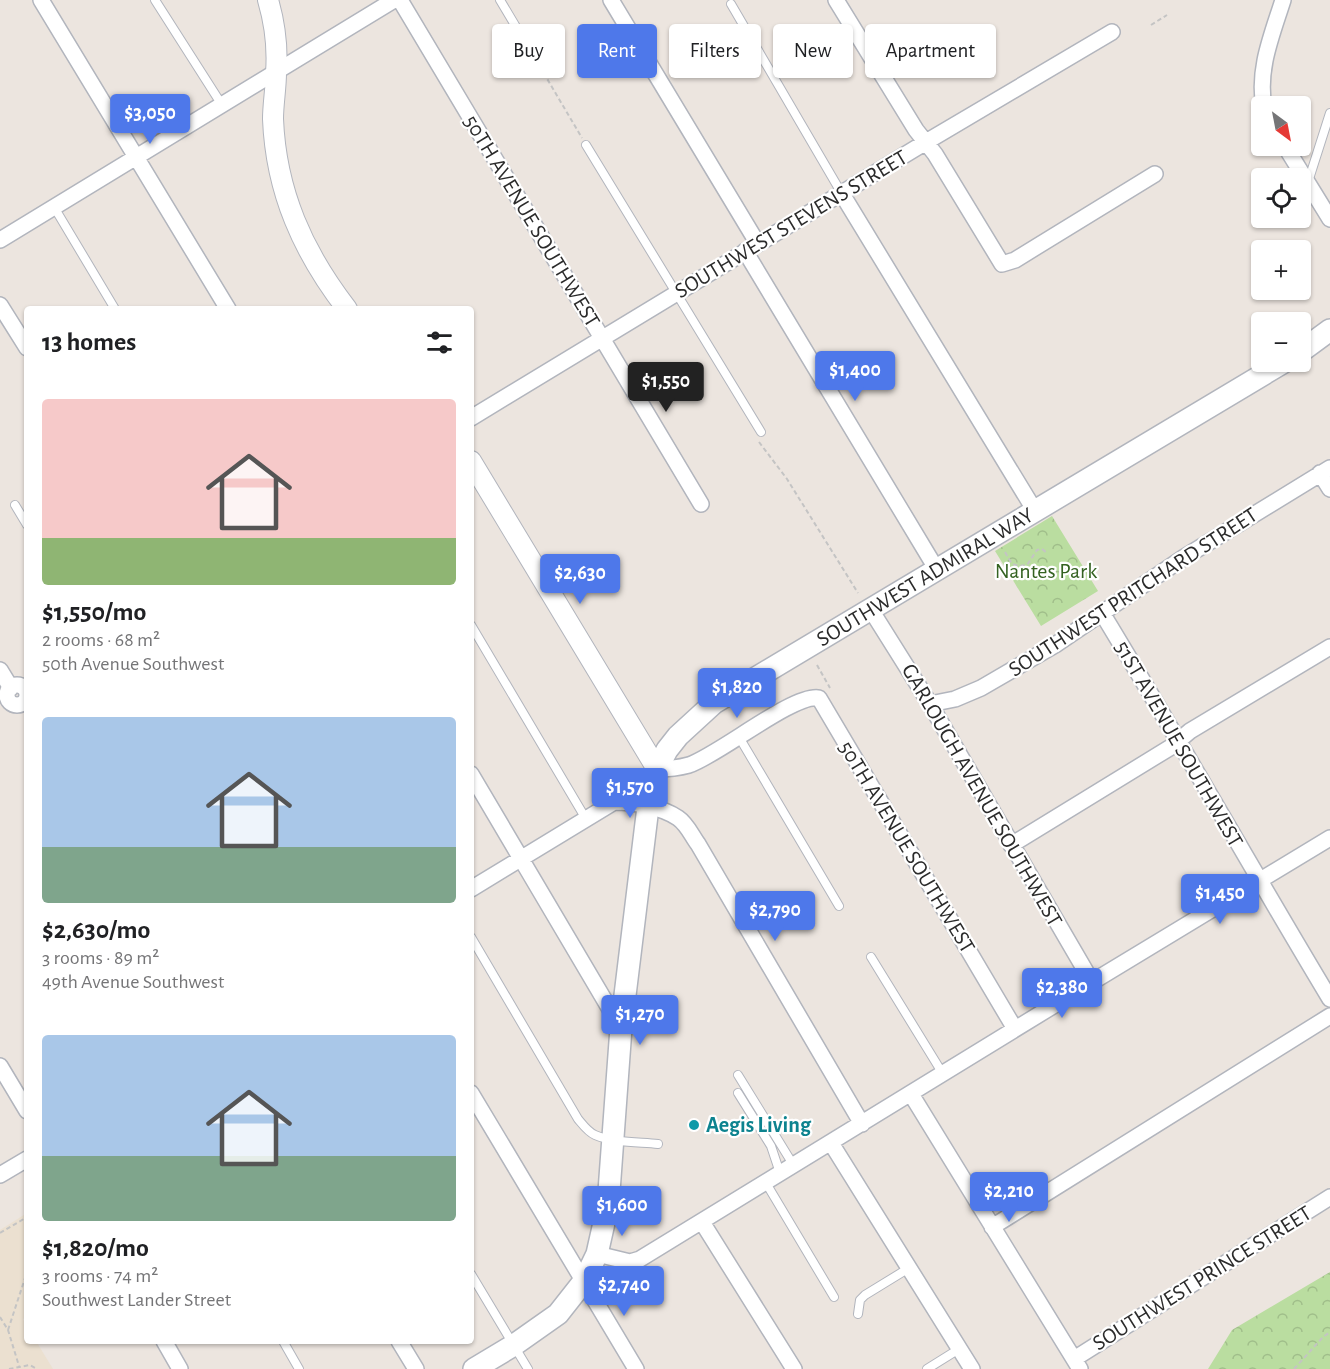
<!DOCTYPE html>
<meta charset="utf-8">
<style>
:root{--surface:#fff;--page:#f2f2f2;--text:#202124;--muted:#757577;--accent:#4e78ea}
body{margin:0;font-family:"Alegreya Sans",sans-serif;background:var(--page);color:var(--text);height:100vh;display:flex;flex-direction:column;font-size:22px;white-space:nowrap}
*{box-sizing:border-box;margin:0}
p{font-size:20px;color:var(--muted)}
.icon{flex:none;width:33px;height:33px;fill:none;stroke:currentColor;stroke-width:2;stroke-linecap:round;stroke-linejoin:round}
.map{position:relative;flex:1;overflow:hidden}
.drawer{position:absolute;left:24px;top:306px;width:450px;height:1038px;display:flex;flex-direction:column;background:var(--surface);border-radius:6px;box-shadow:0 2px 4px #0004}
.drawer>*{flex:none}
.banner{position:absolute;left:492px;top:24px;width:570px;height:54px;display:flex;gap:12px}
.needle{width:39px;rotate:148deg}
.controls{position:absolute;left:1251px;top:96px;display:grid;gap:12px}
.controls a{display:grid;place-items:center;width:60px;height:60px;border-radius:6px;background:var(--surface);box-shadow:0 2px 4px #0004;font-size:30px}
.price{position:absolute;translate:-50% -51px;padding:0 14px;border-radius:6px;background:var(--accent);color:#fff;font-size:20px;line-height:39px;filter:drop-shadow(0 2px 3px #0008)}
.price::after{content:'';position:absolute;left:50%;top:36px;width:18px;height:14px;margin-left:-9px;background:inherit;clip-path:polygon(0 0,100% 0,50% 100%)}
.price.current{background:#222;color:#fff}
ul{padding:0;list-style:none}
li{display:grid;align-content:center;gap:12px;height:318px;padding:0 18px}
li span{display:grid;place-items:center;height:186px;border-radius:6px;color:#555}
li>.icon{margin-inline-start:auto}
span .icon{width:108px;height:108px;fill:#fffc;stroke-width:1}
li b{font-size:26px}
h2{display:flex;justify-content:space-between;align-items:center;height:72px;padding:0 18px;font-size:26px}
.pill{padding:0 21px;border-radius:6px;background:var(--surface);box-shadow:0 2px 4px #0004;font-size:21px;line-height:54px}
.pill.current{background:var(--accent);color:#fff}
.map>svg:first-child{display:block}
</style>
<div class="map">
<svg width="1330" height="1369" viewBox="0 0 1330 1369">
<defs>
<pattern id="forest-crowns" width="20" height="18" patternUnits="userSpaceOnUse" patternTransform="scale(1.5)"><rect width="20" height="18" fill="#badda0"/><path d="M2 6a3 3 0 1 1 6 0M12 15a3 3 0 1 1 6 0" fill="none" stroke="#a0be8a"/></pattern>
</defs>
<rect width="100%" height="100%" fill="#ece5df"/>
<path fill="#ebe0d0" d="M 27,1213 L 27,1316 L 23,1319 L 27,1327 L 27,1341 L 36,1341 L 53,1369 L 0,1369 L 0,1230 Z"/>
<path fill="url(#forest-crowns)" d="M 1052,516 L 1098,591 L 1041,626 L 995,551 Z
M 1330,1272 L 1330,1369 L 1208,1369 L 1232,1330 Z"/>
<g fill="none" stroke-linecap="round" stroke-linejoin="round">
<g stroke="#b2b5bd" stroke-width="10">
<path id="service" d="M 155,0 L 222,105
M 500,0 L 531,52
M 731,4 L 842,194
M 586,145 L 761,432
M 1308,182 L 1330,113
M 54,207 L 115,309
M 15,505 L 27,525
M 471,625 L 586,819
M 739,737 L 839,906
M 471,937 L 578,1119 C 583,1125 588,1132 595,1135 C 614,1143 639,1142 658,1144
M 871,957 L 943,1074
M 738,1075 L 794,1166
M 738,1093 L 771,1146 L 780,1173
M 766,1183 L 834,1297
M 471,1274 L 528,1369
M 858,1314 L 860,1300 L 865,1295 L 909,1268
M 283,1341 L 299,1369
M 927,1369 L 959,1349"/>
</g>
<g stroke="#b2b5bd" stroke-width="18">
<path id="minor" d="M 41,0 L 228,309
M 400,0 L 701,504
M 611,0 L 758,244
M 836,0 L 916,130 L 935,154 L 1002,264 L 1015,260 L 1155,174
M 1264,106 C 1257,70 1272,35 1283,0
M 1285,146 L 1330,219
M 842,194 L 1035,511
M 0,240 L 394,0
M 745,251 L 937,570
M 0,305 L 27,348
M 471,418 L 926,142 L 1112,32
M 1320,473 L 1330,489
M 871,610 L 930,704 L 1092,982
M 1102,613 C 1180,741 1253,871 1330,999
M 0,670 L 11,688
M7 695a10 10 0 1 1 20 0a10 10 0 1 1-20 0Z
M 930,704 L 955,699 L 981,688 L 1055,645 L 1183,558 L 1330,468
M 657,769 C 668,769 678,768 689,765 C 719,755 794,693 819,698 L 1015,1029
M 471,774 L 621,1028
M 1011,845 L 1171,747 L 1190,731 L 1330,647
M 471,889 L 614,802 C 634,802 662,807 678,818 C 687,824 692,836 698,844 L 862,1124
M 0,1066 L 27,1111
M 471,1093 L 636,1369
M 911,1094 L 1080,1369
M 831,1143 L 972,1369
M 0,1175 L 27,1159
M 702,1222 L 794,1369
M 992,1227 L 1330,1016
M 597,1254 L 630,1262 L 640,1259 L 1092,982 L 1330,838
M 164,1341 L 180,1369
M 399,1341 L 416,1369
M 1074,1359 L 1330,1197"/>
</g>
<g stroke="#b2b5bd" stroke-width="22">
<path id="tertiary" d="M 268,0 C 275,24 278,47 276,73 C 276,88 273,104 273,119 C 276,192 303,252 347,309
M 471,461 L 657,769"/>
</g>
<g stroke="#b2b5bd" stroke-width="24">
<path id="secondary" d="M 1300,352 L 1330,330
M 474,1369 L 514,1345 L 558,1314 L 584,1281 L 597,1254 L 608,1205 L 621,1028 L 648,807 L 657,769 L 667,750 L 678,736 L 714,703 L 1284,362"/>
</g>
<path stroke="#c4c4c4" stroke-width="2" stroke-dasharray="4.5 3" stroke-linecap="butt" d="M 1151,25 L 1167,15
M 536,60 L 582,138
M 759,442 L 787,479 L 858,593
M 1005,552 L 1012,564 L 1019,566 L 1027,565 L 1037,550 L 1042,549 L 1047,553
M 817,665 L 830,688
M 0,1233 L 27,1217
M 0,1317 L 8,1330 L 19,1366
M 8,1330 L 27,1272
M 9,1369 L 30,1365 L 37,1369
M 1294,1369 L 1323,1337 L 1330,1332"/>
<use href="#service" stroke="#fff" stroke-width="8"/>
<use href="#minor" stroke="#fff" stroke-width="15"/>
<use href="#tertiary" stroke="#fff" stroke-width="20"/>
<use href="#secondary" stroke="#fff" stroke-width="21"/>
</g>
<circle fill="#0f9aa8" stroke="#fff" stroke-width="2" cx="694" cy="1125" r="6"/>
<g text-anchor="middle" dominant-baseline="central" stroke-width="4.5" stroke-linejoin="round" paint-order="stroke">
<g font-size="22" fill="#2b2b2b" stroke="#fff">
<text transform="translate(532 221) rotate(59)">50TH AVENUE SOUTHWEST</text>
<text transform="translate(791 224) rotate(-31)">SOUTHWEST STEVENS STREET</text>
<text transform="translate(925 577) rotate(-31)">SOUTHWEST ADMIRAL WAY</text>
<text transform="translate(1133 592) rotate(-33)">SOUTHWEST PRITCHARD STREET</text>
<text transform="translate(1179 744) rotate(60)">51ST AVENUE SOUTHWEST</text>
<text transform="translate(982 795) rotate(60)">GARLOUGH AVENUE SOUTHWEST</text>
<text transform="translate(907 847) rotate(59)">50TH AVENUE SOUTHWEST</text>
<text transform="translate(1202 1278) rotate(-32)">SOUTHWEST PRINCE STREET</text>
</g>
<g font-size="22" fill="#346221" stroke="#fff">
<text x="1046" y="571">Nantes Park</text>
</g>
<g font-size="22" font-weight="bold" fill="#0d838f" stroke="#fff" text-anchor="start">
<text x="706" y="1125">Aegis Living</text>
</g>
</g>
</svg>
<div class="controls">
<a><svg class="needle" viewBox="-14 -14 28 28"><path d="M0-13l5 13h-10z" fill="#e53935"/><path d="M0 13l5-13h-10z" fill="#757577"/></svg></a>
<a><svg class="icon" aria-label="locate" viewBox="0 0 24 24"><circle cx="12" cy="12" r="6"/><path d="M12 2v4M12 18v4M2 12h4M18 12h4"/></svg></a>
<a>+</a>
<a>−</a>
</div>
<b class="price" style="left:150px;top:145px">$3,050</b>
<b class="price" style="left:855px;top:402px">$1,400</b>
<b class="price current" style="left:666px;top:413px">$1,550</b>
<b class="price" style="left:580px;top:605px">$2,630</b>
<b class="price" style="left:737px;top:719px">$1,820</b>
<b class="price" style="left:630px;top:819px">$1,570</b>
<b class="price" style="left:1220px;top:925px">$1,450</b>
<b class="price" style="left:775px;top:942px">$2,790</b>
<b class="price" style="left:1062px;top:1019px">$2,380</b>
<b class="price" style="left:640px;top:1046px">$1,270</b>
<b class="price" style="left:1009px;top:1223px">$2,210</b>
<b class="price" style="left:622px;top:1237px">$1,600</b>
<b class="price" style="left:624px;top:1317px">$2,740</b>
<div class="banner">
<a class="pill">Buy</a>
<a class="pill current">Rent</a>
<a class="pill">Filters</a>
<a class="pill">New</a>
<a class="pill">Apartment</a>
</div>
<section class="drawer">
<h2>13 homes<svg class="icon" aria-label="filters" viewBox="0 0 24 24"><path d="M4 7h16M4 17h16"/><circle cx="9" cy="7" r="2"/><circle cx="15" cy="17" r="2"/></svg></h2>
<ul>
<li><span style="background:linear-gradient(#f6c9c9 75%,#8fb573 0)"><svg class="icon" aria-label="home" viewBox="0 0 24 24"><path d="M3 11l9-7 9 7M6 9v11h12V9"/></svg></span><div><b>$1,550/mo</b><p>2 rooms · 68 m²</p><p>50th Avenue Southwest</p></div></li>
<li><span style="background:linear-gradient(#a9c7e8 70%,#7fa58c 0)"><svg class="icon" aria-label="home" viewBox="0 0 24 24"><path d="M3 11l9-7 9 7M6 9v11h12V9"/></svg></span><div><b>$2,630/mo</b><p>3 rooms · 89 m²</p><p>49th Avenue Southwest</p></div></li>
<li><span style="background:linear-gradient(#a9c7e8 65%,#7fa58c 0)"><svg class="icon" aria-label="home" viewBox="0 0 24 24"><path d="M3 11l9-7 9 7M6 9v11h12V9"/></svg></span><div><b>$1,820/mo</b><p>3 rooms · 74 m²</p><p>Southwest Lander Street</p></div></li>
</ul>
</section>
</div>
